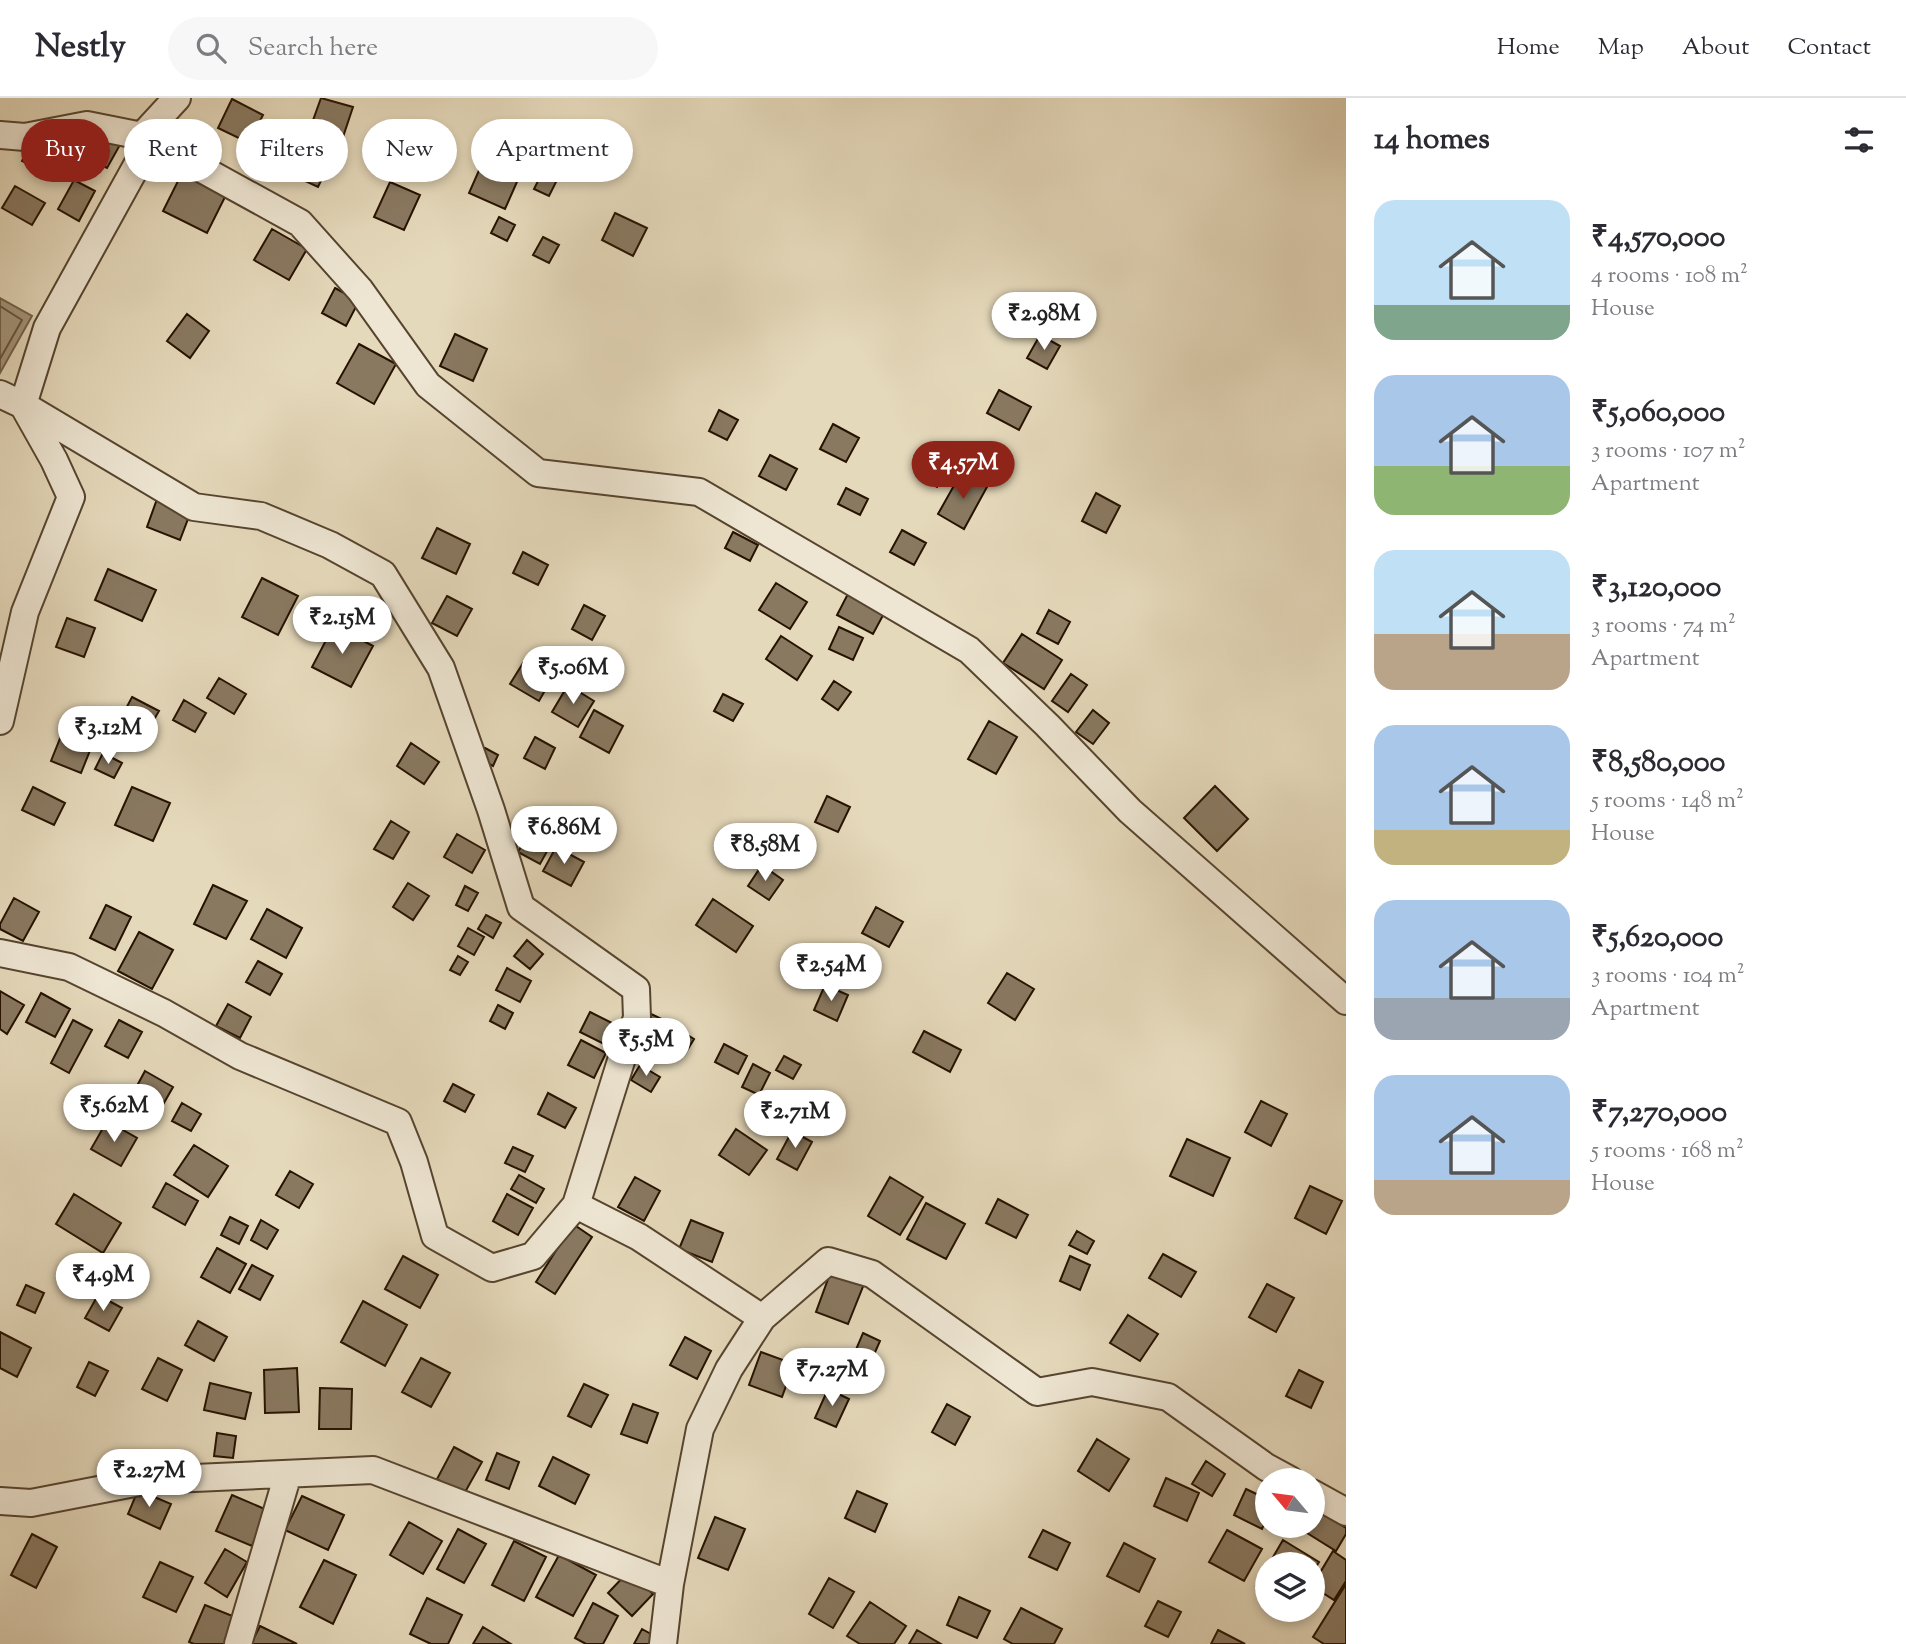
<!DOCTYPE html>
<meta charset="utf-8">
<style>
:root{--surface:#fff;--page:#f7f7f7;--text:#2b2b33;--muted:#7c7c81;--line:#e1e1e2;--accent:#8f2418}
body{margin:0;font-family:"Sorts Mill Goudy",serif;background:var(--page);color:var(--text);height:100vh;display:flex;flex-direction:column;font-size:26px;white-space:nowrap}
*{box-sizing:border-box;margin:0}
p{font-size:23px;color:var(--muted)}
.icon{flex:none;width:38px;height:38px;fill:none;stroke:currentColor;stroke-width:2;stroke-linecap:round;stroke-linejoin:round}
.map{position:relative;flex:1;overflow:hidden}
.details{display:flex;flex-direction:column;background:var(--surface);width:560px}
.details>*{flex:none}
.hud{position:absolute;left:21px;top:21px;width:665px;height:63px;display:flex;gap:14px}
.needle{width:46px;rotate:299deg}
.tools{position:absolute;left:1255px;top:1370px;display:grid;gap:14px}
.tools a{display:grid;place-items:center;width:70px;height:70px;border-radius:50%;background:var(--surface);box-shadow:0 4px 10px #0003;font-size:35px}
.price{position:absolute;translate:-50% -60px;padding:0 16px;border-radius:24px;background:#fff;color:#222;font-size:23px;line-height:46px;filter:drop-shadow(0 2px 4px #0008)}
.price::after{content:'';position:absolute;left:50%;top:42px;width:21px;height:16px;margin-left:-10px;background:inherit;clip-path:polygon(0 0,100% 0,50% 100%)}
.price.current{background:var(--accent);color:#fff}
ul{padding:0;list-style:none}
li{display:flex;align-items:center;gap:21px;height:175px;padding:0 28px}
li span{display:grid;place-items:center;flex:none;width:196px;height:140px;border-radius:21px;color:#555}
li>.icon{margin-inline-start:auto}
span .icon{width:84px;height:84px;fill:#fffc;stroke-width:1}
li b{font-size:30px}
h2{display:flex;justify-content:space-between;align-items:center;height:84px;padding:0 28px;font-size:30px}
.pill{padding:0 24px;border-radius:32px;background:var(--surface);box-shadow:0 4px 10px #0003;font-size:24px;line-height:63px}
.pill.current{background:var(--accent);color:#fff}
header{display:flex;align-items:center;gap:42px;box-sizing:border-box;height:98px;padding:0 35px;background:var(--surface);border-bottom:2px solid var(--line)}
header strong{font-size:33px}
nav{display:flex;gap:38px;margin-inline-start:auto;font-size:24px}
.search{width:490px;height:63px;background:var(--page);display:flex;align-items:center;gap:18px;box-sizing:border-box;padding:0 24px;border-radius:38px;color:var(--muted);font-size:26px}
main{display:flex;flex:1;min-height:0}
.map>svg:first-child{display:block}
</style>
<header>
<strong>Nestly</strong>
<div class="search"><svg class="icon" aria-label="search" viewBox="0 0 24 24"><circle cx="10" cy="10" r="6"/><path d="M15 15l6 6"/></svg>Search here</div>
<nav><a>Home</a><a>Map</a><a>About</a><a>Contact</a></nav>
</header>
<main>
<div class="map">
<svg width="1346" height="1546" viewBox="0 0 1346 1546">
<rect width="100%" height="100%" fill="#e5d9bb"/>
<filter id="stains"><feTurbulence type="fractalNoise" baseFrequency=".00286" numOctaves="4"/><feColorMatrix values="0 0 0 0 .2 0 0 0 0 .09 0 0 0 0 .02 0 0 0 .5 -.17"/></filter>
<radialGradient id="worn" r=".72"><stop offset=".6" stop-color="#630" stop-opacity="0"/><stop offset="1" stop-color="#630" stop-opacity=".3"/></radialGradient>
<path fill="#a4957b" stroke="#72614a" stroke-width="2" d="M 0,200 L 32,218 L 0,275 Z"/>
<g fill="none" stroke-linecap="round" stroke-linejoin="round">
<path stroke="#65543e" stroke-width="2" d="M 0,208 L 22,222 L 0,261"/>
</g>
<path fill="#897961" stroke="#261200" stroke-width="2" d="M 321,0 L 353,9 L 343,39 L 311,28 Z
M 232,1 L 263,17 L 249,45 L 218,30 Z
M 63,33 L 85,44 L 76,63 L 53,51 Z
M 97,33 L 121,45 L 107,70 L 83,58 Z
M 534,33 L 549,42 L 534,67 L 519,57 Z
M 290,37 L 333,58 L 318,89 L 275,69 Z
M 30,45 L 46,52 L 38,70 L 22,63 Z
M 484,61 L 520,77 L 505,111 L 469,95 Z
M 183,73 L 227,95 L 207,135 L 163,113 Z
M 543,73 L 558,80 L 549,98 L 534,91 Z
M 74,82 L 95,93 L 79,123 L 58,111 Z
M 390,84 L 420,97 L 404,132 L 374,119 Z
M 15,88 L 45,105 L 32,127 L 2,110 Z
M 615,115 L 647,130 L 633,158 L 602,142 Z
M 499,119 L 515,127 L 507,143 L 491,135 Z
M 272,131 L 307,151 L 289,182 L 254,162 Z
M 543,139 L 559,147 L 549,165 L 533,157 Z
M 335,190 L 359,203 L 346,228 L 322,215 Z
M 187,216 L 209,233 L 190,260 L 167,243 Z
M 455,236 L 487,251 L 473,283 L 440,268 Z
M 1040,237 L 1060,248 L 1047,271 L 1027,260 Z
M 359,246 L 396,266 L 374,306 L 337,285 Z
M 999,292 L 1031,309 L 1019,332 L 987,315 Z
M 719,312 L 738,322 L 727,342 L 709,333 Z
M 833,326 L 859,340 L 846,364 L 820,351 Z
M 931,353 L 950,364 L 937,389 L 917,378 Z
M 770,357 L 797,371 L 786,392 L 759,378 Z
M 961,375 L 987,389 L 964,431 L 938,416 Z
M 846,390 L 868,401 L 860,417 L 838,406 Z
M 1096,395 L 1120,408 L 1106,435 L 1082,423 Z
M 157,401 L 191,413 L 180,442 L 147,429 Z
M 437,430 L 470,446 L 456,476 L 422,460 Z
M 902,432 L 926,445 L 914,467 L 890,454 Z
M 733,434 L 758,447 L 750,463 L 725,450 Z
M 523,454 L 548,467 L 538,487 L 513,475 Z
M 108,471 L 156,492 L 142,523 L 95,502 Z
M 262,480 L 298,498 L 278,537 L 242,519 Z
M 776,485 L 807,504 L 790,531 L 759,512 Z
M 852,488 L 888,508 L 873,536 L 837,517 Z
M 447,498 L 472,511 L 457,538 L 432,525 Z
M 584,507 L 605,518 L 592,542 L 572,531 Z
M 1049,512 L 1070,524 L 1058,546 L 1037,535 Z
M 67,520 L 95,530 L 84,559 L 56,549 Z
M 334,527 L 373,548 L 351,589 L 312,569 Z
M 839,529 L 863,540 L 853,562 L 829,551 Z
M 1022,536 L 1062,562 L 1044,591 L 1003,565 Z
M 781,538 L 812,558 L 797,582 L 766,561 Z
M 523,565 L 551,582 L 539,603 L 510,586 Z
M 1071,576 L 1087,587 L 1068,614 L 1052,603 Z
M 219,580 L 246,596 L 234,616 L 207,600 Z
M 834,583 L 851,594 L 838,612 L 822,601 Z
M 568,587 L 594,603 L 578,629 L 552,614 Z
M 723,596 L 743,606 L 733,623 L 714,613 Z
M 132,599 L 159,613 L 148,632 L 122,618 Z
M 184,602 L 206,615 L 195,634 L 173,622 Z
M 594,612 L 623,628 L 609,655 L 580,639 Z
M 1093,612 L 1109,625 L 1093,646 L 1076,634 Z
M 989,623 L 1017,639 L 996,676 L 968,661 Z
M 63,633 L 93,645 L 81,675 L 51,663 Z
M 535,639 L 555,650 L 545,671 L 524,660 Z
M 411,645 L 439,664 L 424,686 L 397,668 Z
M 485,650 L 498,657 L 493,668 L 479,660 Z
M 103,655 L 122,665 L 114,680 L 95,671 Z
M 1215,688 L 1248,721 L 1217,753 L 1184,720 Z
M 33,689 L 65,705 L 54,727 L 22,712 Z
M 132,689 L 170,705 L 153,743 L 115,727 Z
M 827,698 L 850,709 L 838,734 L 815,724 Z
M 391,723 L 409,734 L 393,761 L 374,751 Z
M 457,736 L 485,752 L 472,775 L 444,759 Z
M 528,736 L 550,748 L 540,766 L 518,754 Z
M 556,749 L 584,764 L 571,788 L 543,773 Z
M 762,767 L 783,782 L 769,802 L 748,788 Z
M 408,785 L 429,798 L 413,822 L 393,809 Z
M 213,787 L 247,803 L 226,841 L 194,826 Z
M 465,788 L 478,795 L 468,813 L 456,807 Z
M 14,800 L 39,814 L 23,843 L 0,831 L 0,826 Z
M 713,801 L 753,828 L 736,854 L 696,827 Z
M 106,807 L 131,819 L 115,852 L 90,840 Z
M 876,809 L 903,824 L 889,849 L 862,835 Z
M 267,811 L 302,830 L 286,860 L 251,841 Z
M 486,817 L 501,825 L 493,840 L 478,831 Z
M 468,830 L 484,839 L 474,857 L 458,848 Z
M 139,834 L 173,852 L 152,891 L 118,873 Z
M 527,842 L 543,856 L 530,871 L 514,858 Z
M 458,858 L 468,864 L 460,877 L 450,872 Z
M 258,863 L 282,876 L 270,897 L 246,884 Z
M 507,870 L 531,883 L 520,904 L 496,892 Z
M 1007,875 L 1034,891 L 1015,922 L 988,905 Z
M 825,887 L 848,897 L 837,923 L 814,912 Z
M 0,893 L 24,907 L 7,936 L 0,931 Z
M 41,895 L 70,911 L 55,939 L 26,924 Z
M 228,906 L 251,919 L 240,940 L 216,928 Z
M 498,907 L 513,915 L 505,931 L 490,923 Z
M 590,914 L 622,930 L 612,950 L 580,934 Z
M 649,915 L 670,925 L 660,947 L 639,936 Z
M 73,922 L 92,932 L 69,975 L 51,965 Z
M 119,922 L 142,934 L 128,960 L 105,948 Z
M 681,933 L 694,941 L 685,956 L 671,948 Z
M 924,933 L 961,952 L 950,974 L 913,954 Z
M 581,942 L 606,955 L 594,980 L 568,967 Z
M 724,946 L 747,958 L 738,976 L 715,964 Z
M 784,958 L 801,967 L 793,981 L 776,972 Z
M 753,966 L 770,975 L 759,997 L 742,989 Z
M 640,967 L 660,979 L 651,994 L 631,982 Z
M 145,973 L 173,989 L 157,1017 L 130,1001 Z
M 453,986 L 474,997 L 465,1014 L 444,1003 Z
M 548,995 L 576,1010 L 565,1030 L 538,1016 Z
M 1261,1003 L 1287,1016 L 1271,1048 L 1245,1034 Z
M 182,1005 L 201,1016 L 191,1033 L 172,1023 Z
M 107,1023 L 137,1040 L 121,1068 L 91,1051 Z
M 736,1031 L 767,1052 L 749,1077 L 719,1057 Z
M 792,1033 L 812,1044 L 797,1072 L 777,1061 Z
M 1187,1041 L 1230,1060 L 1213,1098 L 1170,1078 Z
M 194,1047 L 228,1068 L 208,1099 L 174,1077 Z
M 513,1049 L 533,1058 L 525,1074 L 505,1065 Z
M 290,1073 L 313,1086 L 299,1110 L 276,1097 Z
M 519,1077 L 544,1091 L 536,1105 L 511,1091 Z
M 635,1079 L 660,1093 L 644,1123 L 618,1109 Z
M 890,1079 L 923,1099 L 900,1137 L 868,1118 Z
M 166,1085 L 198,1103 L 185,1127 L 153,1109 Z
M 1310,1088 L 1342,1103 L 1326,1136 L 1295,1120 Z
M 74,1096 L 121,1125 L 103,1155 L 56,1126 Z
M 507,1096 L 533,1110 L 518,1137 L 493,1123 Z
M 998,1101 L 1028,1117 L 1016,1140 L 986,1125 Z
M 926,1105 L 965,1126 L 946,1161 L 907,1141 Z
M 230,1119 L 248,1128 L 239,1146 L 221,1137 Z
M 261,1122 L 278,1132 L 267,1151 L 251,1142 Z
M 691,1122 L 723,1135 L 712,1164 L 679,1151 Z
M 573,1126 L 592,1139 L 555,1196 L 536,1184 Z
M 1077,1133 L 1094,1143 L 1087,1156 L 1069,1147 Z
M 217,1150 L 246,1166 L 230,1195 L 201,1179 Z
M 1163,1156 L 1196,1174 L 1181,1199 L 1149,1180 Z
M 403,1158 L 438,1177 L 420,1210 L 385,1191 Z
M 1070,1158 L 1090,1167 L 1080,1192 L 1060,1183 Z
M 252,1167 L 273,1178 L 260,1202 L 239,1191 Z
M 831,1173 L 864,1186 L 848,1226 L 816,1214 Z
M 1267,1186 L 1294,1200 L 1276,1234 L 1249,1219 Z
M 26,1187 L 44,1195 L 35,1215 L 17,1207 Z
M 98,1197 L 122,1210 L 109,1233 L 85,1220 Z
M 363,1203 L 407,1227 L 385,1268 L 341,1244 Z
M 1128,1217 L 1158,1236 L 1140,1263 L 1110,1245 Z
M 198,1223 L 227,1239 L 214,1263 L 185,1247 Z
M 0,1234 L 31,1250 L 17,1279 L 0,1270 Z
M 863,1235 L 880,1243 L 866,1275 L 849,1268 Z
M 685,1239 L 711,1253 L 697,1281 L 670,1267 Z
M 825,1253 L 842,1263 L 830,1285 L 813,1276 Z
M 761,1254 L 794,1266 L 782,1299 L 749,1287 Z
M 158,1260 L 182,1272 L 167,1303 L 142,1291 Z
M 421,1260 L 450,1275 L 431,1309 L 402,1294 Z
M 89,1264 L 108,1273 L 95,1298 L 77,1289 Z
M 297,1270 L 299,1314 L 265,1315 L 264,1272 Z
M 1299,1272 L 1323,1284 L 1311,1310 L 1286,1298 Z
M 210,1285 L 251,1295 L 245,1321 L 204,1312 Z
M 584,1286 L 608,1297 L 591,1329 L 568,1318 Z
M 320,1290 L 352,1291 L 351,1331 L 319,1331 Z
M 828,1291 L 849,1301 L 836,1329 L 815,1320 Z
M 633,1306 L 658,1315 L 647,1345 L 621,1336 Z
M 947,1306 L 970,1319 L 955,1347 L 932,1334 Z
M 217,1335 L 236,1338 L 233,1360 L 214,1358 Z
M 1097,1341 L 1129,1361 L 1109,1393 L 1078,1373 Z
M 454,1349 L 482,1364 L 464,1396 L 437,1381 Z
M 497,1355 L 519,1364 L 509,1391 L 486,1382 Z
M 553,1359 L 589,1377 L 575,1406 L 539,1388 Z
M 1206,1363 L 1225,1376 L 1212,1398 L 1192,1386 Z
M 1166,1380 L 1199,1395 L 1187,1423 L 1154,1408 Z
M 1246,1391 L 1267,1401 L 1267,1420 L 1262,1431 L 1234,1417 Z
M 138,1392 L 171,1406 L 160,1431 L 128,1416 Z
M 857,1393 L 887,1406 L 875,1434 L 845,1420 Z
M 232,1397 L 267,1412 L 252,1448 L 216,1433 Z
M 302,1398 L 344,1417 L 328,1452 L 285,1432 Z
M 1320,1414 L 1346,1430 L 1346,1436 L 1336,1453 L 1307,1435 Z
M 715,1419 L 745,1431 L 728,1472 L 698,1460 Z
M 409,1424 L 442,1443 L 423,1476 L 390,1457 Z
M 458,1431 L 486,1446 L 464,1485 L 437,1471 Z
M 1043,1432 L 1070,1445 L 1057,1472 L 1029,1459 Z
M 1227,1432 L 1262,1451 L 1244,1483 L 1209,1464 Z
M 32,1436 L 57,1449 L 36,1490 L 11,1477 Z
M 1283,1442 L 1319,1464 L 1312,1475 L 1312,1466 L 1269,1466 Z
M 514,1443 L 546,1459 L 524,1503 L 492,1487 Z
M 1124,1445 L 1155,1461 L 1139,1494 L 1107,1478 Z
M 225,1451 L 247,1464 L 227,1499 L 205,1485 Z
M 1333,1453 L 1346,1462 L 1346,1483 L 1334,1502 L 1312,1488 Z
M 559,1457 L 596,1477 L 573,1518 L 536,1499 Z
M 324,1462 L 356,1477 L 333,1526 L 300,1509 Z
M 160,1464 L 193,1479 L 176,1514 L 143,1499 Z
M 1267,1469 L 1267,1494 L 1256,1488 Z
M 629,1473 L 653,1496 L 632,1518 L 608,1495 Z
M 829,1480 L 854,1494 L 833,1530 L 809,1516 Z
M 1346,1486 L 1346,1546 L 1324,1546 L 1313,1539 Z
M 959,1499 L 990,1513 L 977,1540 L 947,1527 Z
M 427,1500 L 462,1517 L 448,1546 L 431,1546 L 410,1536 Z
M 1158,1503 L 1181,1514 L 1168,1539 L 1145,1528 Z
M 870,1504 L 906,1528 L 894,1546 L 860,1546 L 847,1538 Z
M 593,1505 L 618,1518 L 603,1546 L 586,1546 L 575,1540 Z
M 205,1507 L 240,1521 L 229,1546 L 194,1546 L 189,1544 Z
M 1021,1510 L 1062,1531 L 1054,1546 L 1013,1546 L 1004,1541 Z
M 260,1528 L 297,1546 L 251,1546 Z
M 483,1529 L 511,1546 L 473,1546 Z
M 642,1531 L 658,1540 L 655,1546 L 634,1546 Z
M 917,1532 L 941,1546 L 909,1546 Z
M 1218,1532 L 1245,1546 L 1211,1546 Z"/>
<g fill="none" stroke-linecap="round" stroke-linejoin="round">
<g stroke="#56442f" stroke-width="30">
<path id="street" d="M 177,0 L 142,38 L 300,125 L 360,192 L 428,287 L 538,375 L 699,394 L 969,552 L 1047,627 L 1130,713 L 1346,903
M 0,37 L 25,39 L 87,27 L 142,38 L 142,58 L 47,230 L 23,307 L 54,362 L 71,399 L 25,514 L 0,623
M 0,296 L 23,307 L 194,409 L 261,418 L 330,447 L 383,476 L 441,570 L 491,712 L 521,809 L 636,891 L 637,920 L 621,963 L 576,1107
M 0,855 L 69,869 L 164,915 L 240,958 L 398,1024 L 414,1064 L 435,1138 L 492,1170 L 533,1158 L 576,1107 L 639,1139 L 762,1220
M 1312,1395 L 1346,1414
M 0,1403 L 31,1405 L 150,1382 L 373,1372 L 670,1486
M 238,1546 L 288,1376
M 663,1546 L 670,1486 L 700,1331 L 729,1271 L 762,1220 L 828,1163 L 872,1176 L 1037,1294 L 1092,1284 L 1168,1299 L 1266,1369 L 1290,1382"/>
</g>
<use href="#street" stroke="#eee6d3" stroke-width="26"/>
</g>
<rect width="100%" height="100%" filter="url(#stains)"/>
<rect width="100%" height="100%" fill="url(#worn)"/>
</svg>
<div class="tools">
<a><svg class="needle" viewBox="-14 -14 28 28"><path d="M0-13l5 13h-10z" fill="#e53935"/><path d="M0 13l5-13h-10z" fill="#7c7c81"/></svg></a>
<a><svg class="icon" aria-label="layers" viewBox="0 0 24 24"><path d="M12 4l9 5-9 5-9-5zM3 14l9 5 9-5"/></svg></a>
</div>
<b class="price" style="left:1044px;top:254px">₹2.98M</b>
<b class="price current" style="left:963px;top:403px">₹4.57M</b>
<b class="price" style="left:342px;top:558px">₹2.15M</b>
<b class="price" style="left:573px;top:608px">₹5.06M</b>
<b class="price" style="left:108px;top:668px">₹3.12M</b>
<b class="price" style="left:564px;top:768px">₹6.86M</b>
<b class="price" style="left:765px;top:785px">₹8.58M</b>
<b class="price" style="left:831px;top:905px">₹2.54M</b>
<b class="price" style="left:646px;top:980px">₹5.5M</b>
<b class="price" style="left:114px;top:1046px">₹5.62M</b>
<b class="price" style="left:795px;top:1052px">₹2.71M</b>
<b class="price" style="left:103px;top:1215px">₹4.9M</b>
<b class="price" style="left:832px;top:1310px">₹7.27M</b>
<b class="price" style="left:149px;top:1411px">₹2.27M</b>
<div class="hud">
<a class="pill current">Buy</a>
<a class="pill">Rent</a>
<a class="pill">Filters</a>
<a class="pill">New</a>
<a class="pill">Apartment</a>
</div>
</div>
<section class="details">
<h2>14 homes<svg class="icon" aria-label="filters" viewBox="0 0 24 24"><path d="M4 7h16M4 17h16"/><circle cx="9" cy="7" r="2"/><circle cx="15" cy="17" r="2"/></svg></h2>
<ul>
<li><span style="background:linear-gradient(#bfe0f5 75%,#7fa58c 0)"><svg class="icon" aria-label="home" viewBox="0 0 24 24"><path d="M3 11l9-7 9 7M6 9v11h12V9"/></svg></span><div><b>₹4,570,000</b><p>4 rooms · 108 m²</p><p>House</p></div></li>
<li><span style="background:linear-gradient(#a9c7e8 65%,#8fb573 0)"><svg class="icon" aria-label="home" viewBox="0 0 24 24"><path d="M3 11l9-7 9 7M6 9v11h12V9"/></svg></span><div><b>₹5,060,000</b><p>3 rooms · 107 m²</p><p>Apartment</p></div></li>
<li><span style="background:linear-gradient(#bfe0f5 60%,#b9a48a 0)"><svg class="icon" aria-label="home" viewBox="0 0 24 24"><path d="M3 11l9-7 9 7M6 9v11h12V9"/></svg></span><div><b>₹3,120,000</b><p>3 rooms · 74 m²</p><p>Apartment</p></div></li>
<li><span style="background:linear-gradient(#a9c7e8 75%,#c2b280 0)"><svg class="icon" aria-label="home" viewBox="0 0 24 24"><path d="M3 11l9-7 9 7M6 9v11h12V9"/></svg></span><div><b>₹8,580,000</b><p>5 rooms · 148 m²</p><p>House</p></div></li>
<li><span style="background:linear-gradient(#a9c7e8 70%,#9aa5b1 0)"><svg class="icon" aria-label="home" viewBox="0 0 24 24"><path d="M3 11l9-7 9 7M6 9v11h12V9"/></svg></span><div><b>₹5,620,000</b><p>3 rooms · 104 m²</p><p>Apartment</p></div></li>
<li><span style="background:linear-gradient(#a9c7e8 75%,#b9a48a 0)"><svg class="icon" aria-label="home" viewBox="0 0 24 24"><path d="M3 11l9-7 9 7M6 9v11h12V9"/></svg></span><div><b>₹7,270,000</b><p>5 rooms · 168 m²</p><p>House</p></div></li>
</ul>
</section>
</main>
